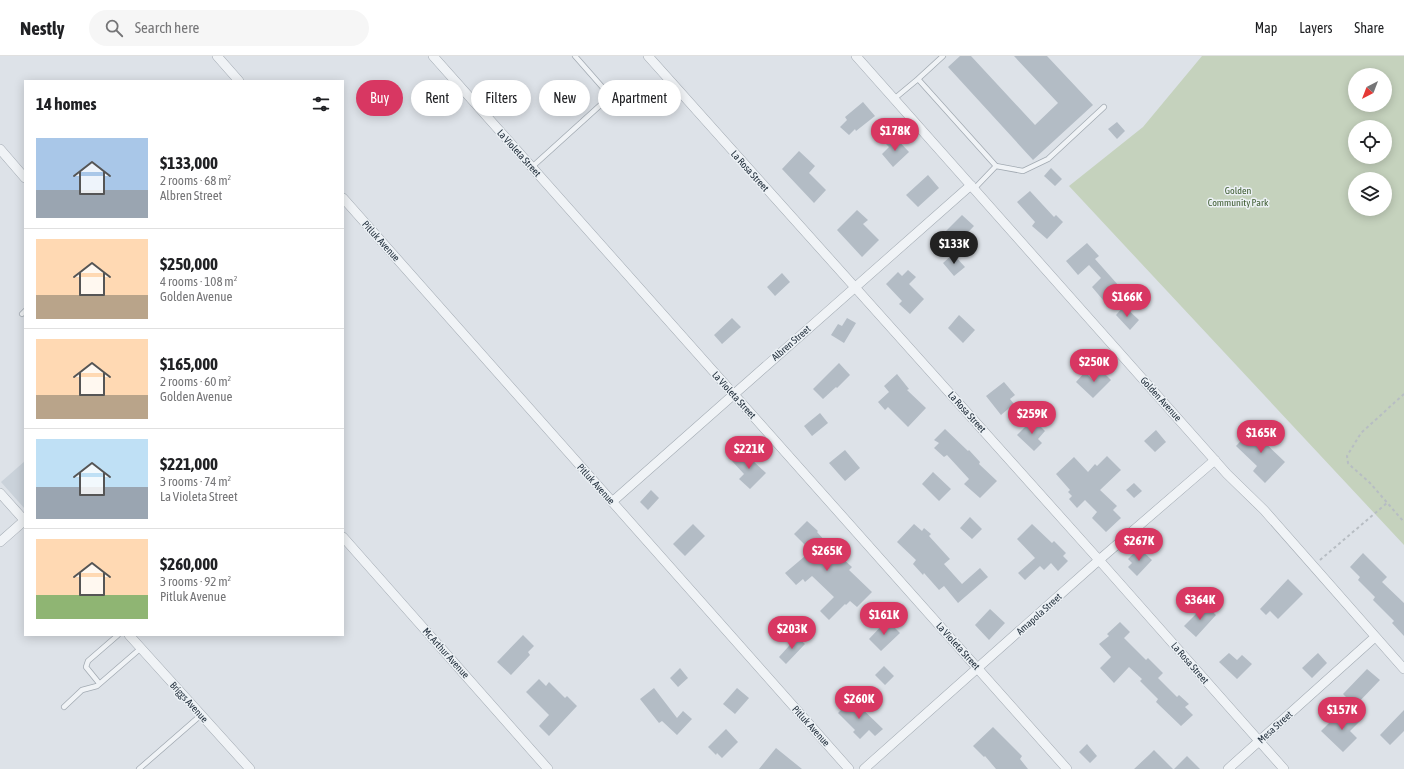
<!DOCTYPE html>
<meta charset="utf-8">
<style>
:root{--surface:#fff;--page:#f6f6f6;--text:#202124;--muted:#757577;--line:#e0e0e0;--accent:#d83762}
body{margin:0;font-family:"Asap Condensed",sans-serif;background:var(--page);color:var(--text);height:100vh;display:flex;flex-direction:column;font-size:15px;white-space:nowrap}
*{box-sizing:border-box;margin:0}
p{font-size:13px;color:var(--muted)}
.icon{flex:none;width:22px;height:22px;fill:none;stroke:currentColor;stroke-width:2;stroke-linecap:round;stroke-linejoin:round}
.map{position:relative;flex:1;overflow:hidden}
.side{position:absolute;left:24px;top:24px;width:320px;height:556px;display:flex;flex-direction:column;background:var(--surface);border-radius:0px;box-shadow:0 2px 10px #0003}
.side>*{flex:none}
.top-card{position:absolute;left:356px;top:24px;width:380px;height:36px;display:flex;gap:8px}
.needle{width:26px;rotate:222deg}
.controls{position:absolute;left:1348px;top:12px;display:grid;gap:8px}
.controls a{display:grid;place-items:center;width:44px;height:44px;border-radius:50%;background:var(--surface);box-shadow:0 2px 10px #0003;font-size:20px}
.price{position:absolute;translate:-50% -34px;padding:0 9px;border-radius:14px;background:var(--accent);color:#fff;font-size:13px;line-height:26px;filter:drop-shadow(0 1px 2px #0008)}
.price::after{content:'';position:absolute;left:50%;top:24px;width:12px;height:9px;margin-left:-6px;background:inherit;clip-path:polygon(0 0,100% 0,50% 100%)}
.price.selected{background:#222;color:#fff}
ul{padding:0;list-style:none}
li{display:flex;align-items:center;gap:12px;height:100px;padding:0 12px}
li+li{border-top:1px solid var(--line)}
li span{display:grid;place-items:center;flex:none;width:112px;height:80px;border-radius:0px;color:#555}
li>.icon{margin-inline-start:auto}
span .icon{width:48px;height:48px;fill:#fffc;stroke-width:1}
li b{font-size:17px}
h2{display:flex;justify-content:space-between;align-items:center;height:48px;padding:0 12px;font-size:17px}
.tag{padding:0 14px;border-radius:18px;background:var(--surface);box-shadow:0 2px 10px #0003;font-size:14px;line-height:36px}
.tag.selected{background:var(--accent);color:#fff}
header{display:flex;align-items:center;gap:24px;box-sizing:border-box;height:56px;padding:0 20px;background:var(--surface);border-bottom:1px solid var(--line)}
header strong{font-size:19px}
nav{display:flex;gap:22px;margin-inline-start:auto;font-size:14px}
.search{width:280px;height:36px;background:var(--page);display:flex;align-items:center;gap:10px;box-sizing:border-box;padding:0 14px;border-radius:22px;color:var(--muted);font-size:15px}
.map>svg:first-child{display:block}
</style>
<header>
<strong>Nestly</strong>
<div class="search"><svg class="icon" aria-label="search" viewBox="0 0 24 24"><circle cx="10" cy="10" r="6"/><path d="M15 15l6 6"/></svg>Search here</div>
<nav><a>Map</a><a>Layers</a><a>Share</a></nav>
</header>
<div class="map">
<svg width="1404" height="713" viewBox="0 0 1404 713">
<rect width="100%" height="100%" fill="#dde2e8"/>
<path fill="#cad2da" d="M 25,405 L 25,453 L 1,426 Z"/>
<path fill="#c5d2bd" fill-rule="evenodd" d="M 1202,0 L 1404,0 L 1404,489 L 1069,130 L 1143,71 ZM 1355,19 L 1385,19 L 1385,49 L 1355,49 ZM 1355,71 L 1385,71 L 1385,101 L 1355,101 ZM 1355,123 L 1385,123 L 1385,153 L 1355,153 Z"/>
<path fill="#b3bcc5" d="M 960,0 L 971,0 L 1035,69 L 1058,47 L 1014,0 L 1047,0 L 1093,49 L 1033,104 L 948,11 Z
M 863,46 L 875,60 L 856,75 L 855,73 L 849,79 L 840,71 L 847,64 L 845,61 Z
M 1117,66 L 1125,75 L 1117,83 L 1108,73 Z
M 895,81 L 909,96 L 893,111 L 882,98 L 889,91 L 886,88 Z
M 799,95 L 815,110 L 809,117 L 826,134 L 814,147 L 782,113 Z
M 1051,112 L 1062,123 L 1055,130 L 1044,120 Z
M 928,119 L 939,132 L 918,151 L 906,139 Z
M 1030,135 L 1054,161 L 1056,159 L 1063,166 L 1047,183 L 1032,170 L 1035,166 L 1017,146 Z
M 857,154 L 868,164 L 863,168 L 879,184 L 862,201 L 837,174 Z
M 962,159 L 974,170 L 953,192 L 941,180 Z
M 1087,187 L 1099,200 L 1095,203 L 1119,230 L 1103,244 L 1092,231 L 1101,222 L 1089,209 L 1078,219 L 1066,205 Z
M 953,198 L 965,211 L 954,220 L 943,207 Z
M 908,214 L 916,221 L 909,228 L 924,243 L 910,258 L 899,248 L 902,245 L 886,228 L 898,216 L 902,220 Z
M 782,217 L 790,226 L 775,240 L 767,231 Z
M 1124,250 L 1139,264 L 1130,274 L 1116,259 Z
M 959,259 L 975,274 L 963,287 L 948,272 Z
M 732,262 L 741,271 L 722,288 L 714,279 Z
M 847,262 L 856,267 L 844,287 L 831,279 L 838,268 L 842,270 Z
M 839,307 L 850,319 L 837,332 L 836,331 L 823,343 L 813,333 Z
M 1101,314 L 1111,324 L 1093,342 L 1076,326 L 1085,316 L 1092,323 Z
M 897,318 L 909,333 L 907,334 L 926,352 L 908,371 L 888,351 L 885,354 L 878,346 L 889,336 L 884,330 Z
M 1004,326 L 1015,339 L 1010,343 L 1014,348 L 1001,359 L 986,340 Z
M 820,357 L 828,367 L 812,380 L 804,370 Z
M 1033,363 L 1045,375 L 1038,383 L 1042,387 L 1034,395 L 1017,379 Z
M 1257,368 L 1269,379 L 1263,385 L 1285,406 L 1265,427 L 1253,415 L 1257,410 L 1236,390 Z
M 945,373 L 968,395 L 969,394 L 980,406 L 979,408 L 997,425 L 980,442 L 964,428 L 969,423 L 947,399 L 944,401 L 934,392 L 939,387 L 934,384 Z
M 1156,374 L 1166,386 L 1155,396 L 1144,385 Z
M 845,394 L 860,412 L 845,425 L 829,407 Z
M 745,395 L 753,405 L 766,417 L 750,433 L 739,423 L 744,418 L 732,405 Z
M 1107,400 L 1121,414 L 1100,434 L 1117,450 L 1113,454 L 1121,462 L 1106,476 L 1092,462 L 1097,456 L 1085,444 L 1077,452 L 1069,443 L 1072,440 L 1068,436 L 1070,434 L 1056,418 L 1074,401 L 1088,416 L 1095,408 L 1097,410 Z
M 933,416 L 951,433 L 939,445 L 922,428 Z
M 1134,427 L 1142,435 L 1134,442 L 1126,434 Z
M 651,434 L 659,442 L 648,454 L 640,446 Z
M 970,461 L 982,473 L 972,483 L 960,472 Z
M 807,465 L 818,475 L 817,476 L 841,503 L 842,502 L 852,511 L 849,514 L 872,536 L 857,551 L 850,545 L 846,549 L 845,548 L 829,564 L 820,555 L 834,541 L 812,520 L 805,526 L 803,523 L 796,529 L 785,517 L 811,495 L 794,478 Z
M 693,468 L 705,480 L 685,500 L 673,488 Z
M 914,468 L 922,475 L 924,472 L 931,478 L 929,480 L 950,503 L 944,508 L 962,528 L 980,512 L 988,521 L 958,547 L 944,530 L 939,534 L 924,517 L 923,519 L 913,508 L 916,504 L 897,486 Z
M 1032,468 L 1052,487 L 1054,485 L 1066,497 L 1063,500 L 1068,505 L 1058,515 L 1051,507 L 1044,514 L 1040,510 L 1025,524 L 1018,517 L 1035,502 L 1017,483 Z
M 1139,492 L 1152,504 L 1137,520 L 1128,511 L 1132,507 L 1128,503 Z
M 1363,497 L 1387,521 L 1382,526 L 1404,547 L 1404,580 L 1392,567 L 1394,565 L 1373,544 L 1375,541 L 1358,524 L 1360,521 L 1350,511 Z
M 1288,523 L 1303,538 L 1278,563 L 1270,555 L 1266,559 L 1260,553 Z
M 1205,549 L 1216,559 L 1196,581 L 1184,570 Z
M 990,553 L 1005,567 L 989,584 L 975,569 Z
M 887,564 L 900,577 L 881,595 L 869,583 Z
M 1120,566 L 1130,576 L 1124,582 L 1146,604 L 1148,602 L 1163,617 L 1158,622 L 1177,641 L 1179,639 L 1189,648 L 1185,651 L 1193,659 L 1181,670 L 1156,646 L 1158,643 L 1140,625 L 1142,623 L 1129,611 L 1114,627 L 1100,612 L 1111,601 L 1099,588 L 1109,580 L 1107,578 Z
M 523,579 L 534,590 L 528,596 L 530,599 L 511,619 L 497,606 Z
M 797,581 L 805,588 L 786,608 L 779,601 Z
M 1229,597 L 1237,604 L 1242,599 L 1252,608 L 1237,623 L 1219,606 Z
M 1318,597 L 1327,607 L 1312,622 L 1302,612 Z
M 884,610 L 894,620 L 885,629 L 875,619 Z
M 680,612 L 688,622 L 678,631 L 670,622 Z
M 1367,613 L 1380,624 L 1355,650 L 1343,638 Z
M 539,623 L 546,630 L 549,626 L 565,642 L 567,640 L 577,650 L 549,680 L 539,670 L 549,659 L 526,636 Z
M 654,632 L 677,662 L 683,655 L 692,663 L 677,679 L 662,665 L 659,667 L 640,643 Z
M 737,632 L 749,642 L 735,658 L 723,648 Z
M 853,644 L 883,673 L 875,680 L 869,674 L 860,683 L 853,676 L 855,674 L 838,657 L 850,645 L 851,646 Z
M 1355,654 L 1363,662 L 1350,675 L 1357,682 L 1343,696 L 1321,675 L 1335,661 L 1342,667 Z
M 1404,654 L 1404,675 L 1390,689 L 1380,679 Z
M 993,671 L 1022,700 L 1020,703 L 1028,713 L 996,713 L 985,700 L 984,701 L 973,690 Z
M 726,673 L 738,686 L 722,702 L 717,697 L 716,699 L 708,691 Z
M 1087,688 L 1097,700 L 1090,707 L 1079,696 Z
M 776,692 L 802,713 L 759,713 Z
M 1154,694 L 1173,713 L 1134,713 L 1149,699 Z
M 1187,700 L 1200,713 L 1174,713 Z"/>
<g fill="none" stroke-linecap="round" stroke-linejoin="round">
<g stroke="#a2aab2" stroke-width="6">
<path id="service" d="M 918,23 L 943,0
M 894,43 L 918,23 L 996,110 L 974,133
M 996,110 L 1023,115 L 1048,103 L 1104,51
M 532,111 L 606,44 L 607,39 L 604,33 L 575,0
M 22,258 L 25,255
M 99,627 L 86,611 L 88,605 L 118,579
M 64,651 L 82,634 L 97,630 L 141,592
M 139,713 L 201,659"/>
</g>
<g stroke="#a2aab2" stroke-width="10">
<path id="minor" d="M 217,0 L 239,25
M 433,0 L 1067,713
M 648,0 L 1099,504 L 1284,713
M 856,0 L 1227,418 L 1264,454 L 1404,613
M 0,93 L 25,122
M 343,142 L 849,713
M 0,437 L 25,465
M 612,446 L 971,129
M 343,481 L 548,713
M 0,486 L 25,464
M 129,579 L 250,713
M 864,713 L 1099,504 L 1215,404
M 1228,713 L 1375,581"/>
</g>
<path stroke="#b7bdc3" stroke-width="2" stroke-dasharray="3 3" stroke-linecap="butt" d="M 1404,338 L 1361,377 L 1347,400 L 1348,407 L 1352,411 L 1370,427 L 1404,466
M 1320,504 L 1387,447"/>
<use href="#service" stroke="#f0f3f6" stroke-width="4.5"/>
<use href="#minor" stroke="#f0f3f6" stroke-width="9"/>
</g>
<g text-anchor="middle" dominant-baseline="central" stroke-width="3" stroke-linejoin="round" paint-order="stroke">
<g font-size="10" fill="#25323f" stroke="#ecf1f5">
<text transform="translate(519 97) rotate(48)">La Violeta Street</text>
<text transform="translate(750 115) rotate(48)">La Rosa Street</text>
<text transform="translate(381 185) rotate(48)">Pitluk Avenue</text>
<text transform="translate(791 287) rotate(-41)">Albren Street</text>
<text transform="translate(734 339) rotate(48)">La Violeta Street</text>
<text transform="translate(1161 343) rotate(48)">Golden Avenue</text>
<text transform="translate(967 356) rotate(48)">La Rosa Street</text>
<text transform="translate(596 428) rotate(48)">Pitluk Avenue</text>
<text transform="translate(1039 558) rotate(-42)">Amapola Street</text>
<text transform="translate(958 590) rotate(48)">La Violeta Street</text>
<text transform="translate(446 597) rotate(48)">Mc Arthur Avenue</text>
<text transform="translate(1190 607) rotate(49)">La Rosa Street</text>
<text transform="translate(189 646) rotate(48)">Briggs Avenue</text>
<text transform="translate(811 670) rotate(48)">Pitluk Avenue</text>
<text transform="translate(1275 671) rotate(-42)">Mesa Street</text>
</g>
<g font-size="10" fill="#3e5c31" stroke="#ecf1f5">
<text x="1238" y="134">Golden<tspan x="1238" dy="12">Community Park</tspan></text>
</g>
</g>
</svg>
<div class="controls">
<a><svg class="needle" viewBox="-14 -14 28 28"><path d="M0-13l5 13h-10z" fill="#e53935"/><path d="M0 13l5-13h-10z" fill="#757577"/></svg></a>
<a><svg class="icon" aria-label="locate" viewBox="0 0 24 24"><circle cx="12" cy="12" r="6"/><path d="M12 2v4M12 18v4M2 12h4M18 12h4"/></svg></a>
<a><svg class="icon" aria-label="layers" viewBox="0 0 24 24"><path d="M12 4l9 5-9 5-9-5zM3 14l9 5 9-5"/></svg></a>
</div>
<b class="price" style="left:895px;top:96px">$178K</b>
<b class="price selected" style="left:954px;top:209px">$133K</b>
<b class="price" style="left:1127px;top:262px">$166K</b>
<b class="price" style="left:1094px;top:327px">$250K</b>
<b class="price" style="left:1032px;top:379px">$259K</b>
<b class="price" style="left:1261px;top:398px">$165K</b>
<b class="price" style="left:749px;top:414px">$221K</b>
<b class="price" style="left:1139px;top:506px">$267K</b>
<b class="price" style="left:827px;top:516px">$265K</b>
<b class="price" style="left:1200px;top:565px">$364K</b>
<b class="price" style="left:884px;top:580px">$161K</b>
<b class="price" style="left:792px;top:594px">$203K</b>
<b class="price" style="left:859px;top:664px">$260K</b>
<b class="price" style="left:1342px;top:675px">$157K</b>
<div class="top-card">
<a class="tag selected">Buy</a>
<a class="tag">Rent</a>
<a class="tag">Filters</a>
<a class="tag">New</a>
<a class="tag">Apartment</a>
</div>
<section class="side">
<h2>14 homes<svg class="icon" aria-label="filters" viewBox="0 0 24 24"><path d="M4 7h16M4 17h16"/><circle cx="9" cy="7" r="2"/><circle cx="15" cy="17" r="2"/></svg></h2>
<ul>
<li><span style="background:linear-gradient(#a9c7e8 65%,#9aa5b1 0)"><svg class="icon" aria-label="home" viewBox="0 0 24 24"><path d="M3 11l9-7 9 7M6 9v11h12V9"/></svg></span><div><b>$133,000</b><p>2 rooms · 68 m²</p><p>Albren Street</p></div></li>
<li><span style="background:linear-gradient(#ffd9b3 70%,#b9a48a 0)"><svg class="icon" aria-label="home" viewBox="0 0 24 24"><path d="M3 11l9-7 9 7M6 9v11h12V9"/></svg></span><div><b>$250,000</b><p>4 rooms · 108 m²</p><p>Golden Avenue</p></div></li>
<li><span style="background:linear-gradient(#ffd9b3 70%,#b9a48a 0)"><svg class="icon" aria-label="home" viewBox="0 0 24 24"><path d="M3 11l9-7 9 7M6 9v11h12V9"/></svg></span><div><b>$165,000</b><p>2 rooms · 60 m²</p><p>Golden Avenue</p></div></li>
<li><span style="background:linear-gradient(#bfe0f5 60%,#9aa5b1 0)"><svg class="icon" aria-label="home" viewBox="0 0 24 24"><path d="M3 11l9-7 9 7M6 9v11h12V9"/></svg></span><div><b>$221,000</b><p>3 rooms · 74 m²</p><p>La Violeta Street</p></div></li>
<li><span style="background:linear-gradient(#ffd9b3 70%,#8fb573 0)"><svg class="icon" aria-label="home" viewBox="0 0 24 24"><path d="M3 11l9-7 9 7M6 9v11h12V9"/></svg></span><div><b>$260,000</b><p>3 rooms · 92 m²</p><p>Pitluk Avenue</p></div></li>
</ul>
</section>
</div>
